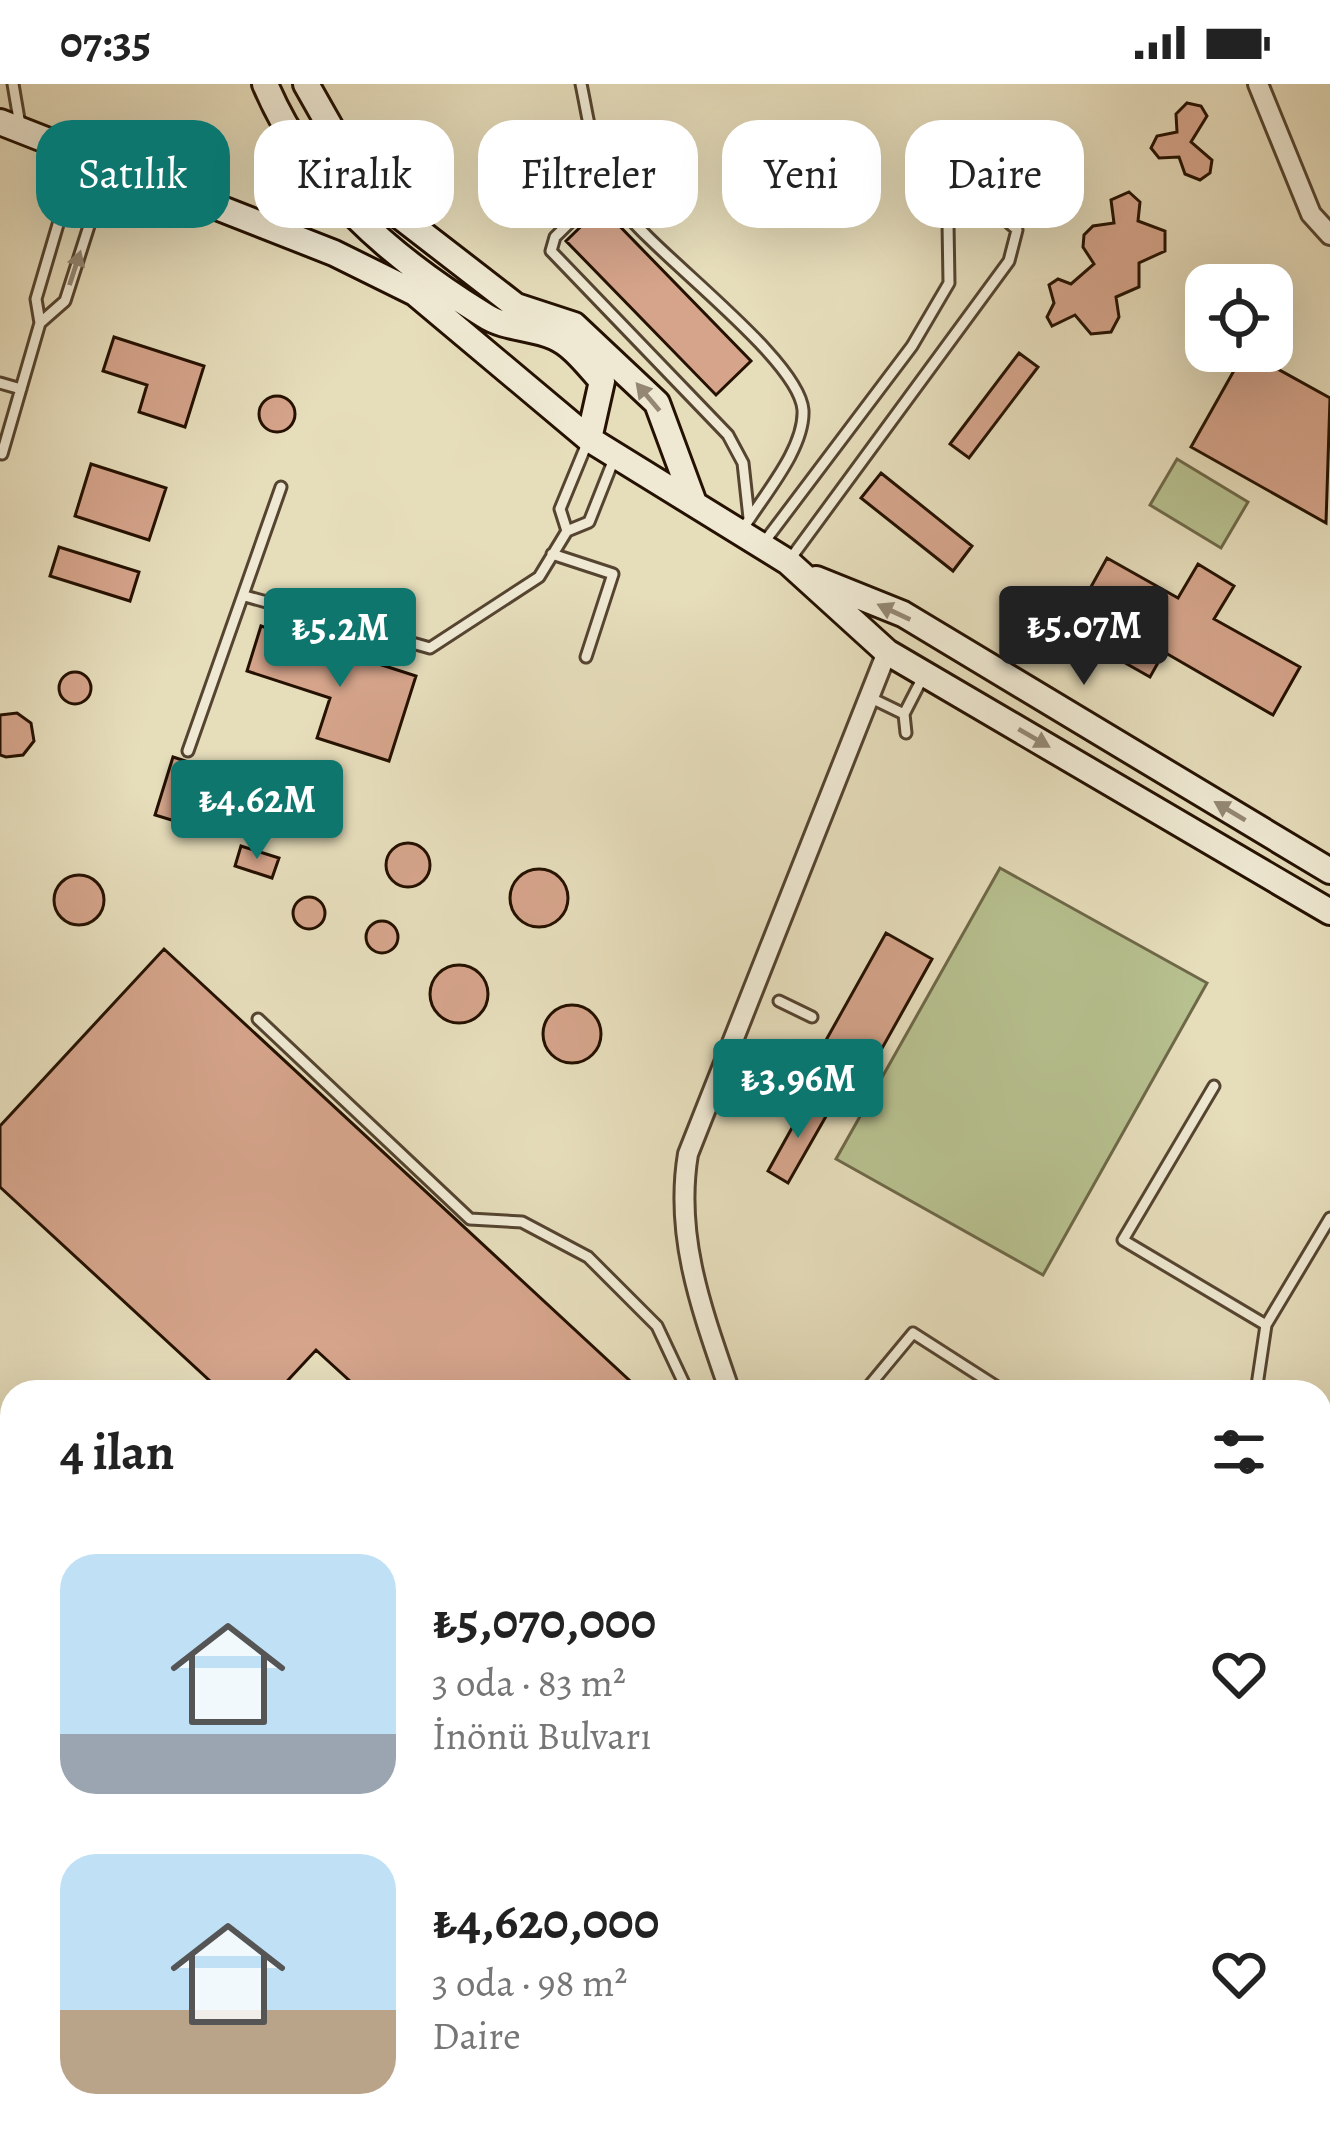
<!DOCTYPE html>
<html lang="tr">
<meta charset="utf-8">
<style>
:root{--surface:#fff;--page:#f6f6f6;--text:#222;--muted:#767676;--accent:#0f766e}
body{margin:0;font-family:Alegreya,serif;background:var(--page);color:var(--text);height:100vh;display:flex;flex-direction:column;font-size:45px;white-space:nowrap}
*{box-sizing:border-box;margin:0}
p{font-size:39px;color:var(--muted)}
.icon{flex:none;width:66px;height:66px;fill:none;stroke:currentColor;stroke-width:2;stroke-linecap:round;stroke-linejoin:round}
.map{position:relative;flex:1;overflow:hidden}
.side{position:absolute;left:0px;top:1296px;width:1332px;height:771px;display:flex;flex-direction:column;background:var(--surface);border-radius:36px 36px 0 0;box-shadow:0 12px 48px #0002}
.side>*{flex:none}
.top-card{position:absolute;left:36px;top:36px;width:1260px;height:108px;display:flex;gap:24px}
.controls{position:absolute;left:1185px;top:180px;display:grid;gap:24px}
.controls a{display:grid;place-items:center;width:108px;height:108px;border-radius:24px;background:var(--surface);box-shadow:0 12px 48px #0002;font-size:60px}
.price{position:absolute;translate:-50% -102px;padding:0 27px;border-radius:12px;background:var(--accent);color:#fff;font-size:39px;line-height:78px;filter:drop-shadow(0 3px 6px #0008)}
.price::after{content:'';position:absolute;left:50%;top:72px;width:36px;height:27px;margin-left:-18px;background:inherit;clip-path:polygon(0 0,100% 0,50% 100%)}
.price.selected{background:#222;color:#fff}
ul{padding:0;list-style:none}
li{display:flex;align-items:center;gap:36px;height:300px;padding:0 60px}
li span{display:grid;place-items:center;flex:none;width:336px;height:240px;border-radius:36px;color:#555}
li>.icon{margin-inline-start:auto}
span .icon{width:144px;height:144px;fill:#fffc;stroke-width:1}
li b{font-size:51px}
h2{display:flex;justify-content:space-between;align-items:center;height:144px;padding:0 60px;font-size:51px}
.chip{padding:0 42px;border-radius:36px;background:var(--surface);box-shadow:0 12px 48px #0002;font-size:42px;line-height:108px}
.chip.selected{background:var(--accent);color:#fff}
.status{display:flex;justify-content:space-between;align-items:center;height:84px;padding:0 60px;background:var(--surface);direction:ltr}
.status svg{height:33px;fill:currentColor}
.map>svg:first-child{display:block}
</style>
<div class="status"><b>07:35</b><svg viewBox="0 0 49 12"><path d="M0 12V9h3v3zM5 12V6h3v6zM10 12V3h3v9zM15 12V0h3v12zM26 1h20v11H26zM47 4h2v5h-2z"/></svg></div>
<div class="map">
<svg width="1330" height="2065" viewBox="0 0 1330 2065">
<rect width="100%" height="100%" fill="#e6ddbb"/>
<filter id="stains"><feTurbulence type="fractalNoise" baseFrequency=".00167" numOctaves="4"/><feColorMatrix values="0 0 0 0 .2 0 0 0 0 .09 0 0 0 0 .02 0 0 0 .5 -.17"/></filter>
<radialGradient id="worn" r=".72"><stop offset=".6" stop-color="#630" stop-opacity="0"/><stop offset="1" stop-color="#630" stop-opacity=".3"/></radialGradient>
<path fill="#b7c08f" stroke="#6e6848" stroke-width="3" d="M 1177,375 L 1248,418 L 1221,464 L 1150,421 Z
M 1000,784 L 1207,899 L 1043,1191 L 836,1075 Z"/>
<path fill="#d5a48b" stroke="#251101" stroke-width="3" d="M 1187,19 L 1201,22 L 1207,32 L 1191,58 L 1212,76 L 1210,89 L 1200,96 L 1185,90 L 1179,73 L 1159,74 L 1151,64 L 1157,52 L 1177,48 L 1176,30 Z
M 1129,108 L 1140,118 L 1138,137 L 1165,147 L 1165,167 L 1139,179 L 1139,203 L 1116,213 L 1119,233 L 1111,248 L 1091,250 L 1075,231 L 1052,242 L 1047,233 L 1054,219 L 1049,201 L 1058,195 L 1071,200 L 1094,180 L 1083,163 L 1084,151 L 1093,142 L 1114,139 L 1111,116 Z
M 601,123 L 751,277 L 716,311 L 566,157 Z
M 114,253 L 204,282 L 185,343 L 139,328 L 147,301 L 103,287 Z
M 1245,267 L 1330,314 L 1326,439 L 1191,363 Z
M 1019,269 L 1038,283 L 969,374 L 950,360 Z
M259 330a18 18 0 1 1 36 0a18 18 0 1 1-36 0Z
M 91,380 L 166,404 L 149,456 L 75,432 Z
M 881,389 L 972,462 L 953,487 L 861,414 Z
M 59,463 L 139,488 L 130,517 L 50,492 Z
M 1107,474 L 1178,514 L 1198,480 L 1234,502 L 1214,535 L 1300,583 L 1273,631 L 1164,568 L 1150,593 L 1067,546 Z
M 261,542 L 416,592 L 389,677 L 317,654 L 330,614 L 247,587 Z
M59 604a16 16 0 1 1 32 0a16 16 0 1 1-32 0Z
M 17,629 L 31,639 L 34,657 L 23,671 L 6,673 L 0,671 L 0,631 Z
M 173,673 L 232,692 L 214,749 L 155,731 Z
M386 781a22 22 0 1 1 44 0a22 22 0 1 1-44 0Z
M 241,762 L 279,774 L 272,794 L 235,782 Z
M510 814a29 29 0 1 1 58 0a29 29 0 1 1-58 0Z
M54 816a25 25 0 1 1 50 0a25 25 0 1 1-50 0Z
M293 829a16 16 0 1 1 32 0a16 16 0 1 1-32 0Z
M366 853a16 16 0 1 1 32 0a16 16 0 1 1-32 0Z
M 886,849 L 932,875 L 871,984 L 825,958 Z
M 164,865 L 642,1308 L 362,1308 L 316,1266 L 277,1308 L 222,1308 L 0,1103 L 0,1042 Z
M430 910a29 29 0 1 1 58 0a29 29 0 1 1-58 0Z
M543 950a29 29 0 1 1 58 0a29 29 0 1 1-58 0Z
M 808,1015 L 829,1027 L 788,1099 L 768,1087 Z"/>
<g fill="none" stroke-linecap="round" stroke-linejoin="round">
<g stroke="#554430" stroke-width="15">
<path id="lane" d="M 13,0 L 20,41
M 581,0 C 590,42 594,86 620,122 C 654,170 799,274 803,326 C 805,366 761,414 741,448
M 608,101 L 555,153 L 551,167 L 728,351 L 743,379 L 749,434
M 40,239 L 65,217 L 89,142 L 76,123
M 0,299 L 21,305
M 2,370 L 40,239 L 36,215 L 59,137 L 76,123 L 89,77
M 567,447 L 560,425 L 588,357
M 762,461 L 912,262 L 949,199 L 948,139 L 972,106 L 1017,146 L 1009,177 L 788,478
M 552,470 L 613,490 L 586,573
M 245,512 L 430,564 L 539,493 L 567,447 L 589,438 L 614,375
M 871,614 L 904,630
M 906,649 L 904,630 L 922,595
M 188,667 L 281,403
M 779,917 L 812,933
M 258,935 L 470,1135 L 522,1138 L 588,1173 L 657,1242 L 688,1308
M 1214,1002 L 1123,1156 L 1266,1241
M 864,1308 L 913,1249 L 1005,1308
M 1256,1308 L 1266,1241 L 1330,1134
M 1320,1393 L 1330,1402
M 0,1427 L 12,1431
M 0,1872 L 12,1851
M 274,2065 L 280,2055"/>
</g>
<g stroke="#554430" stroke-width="24">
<path id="street" d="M 1258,0 L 1311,130 L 1330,151
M 730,1308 C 703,1229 674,1154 688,1070 L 887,568
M 1164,2055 L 1169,2065"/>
</g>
<g stroke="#251101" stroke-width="30">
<path id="secondary" d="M 265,0 C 308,102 390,173 484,231 C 505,245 533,243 554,253 C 573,261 588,282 602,297 L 589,355
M 306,0 L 366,106 L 516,222 L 574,241 L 657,319 L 694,419
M 0,38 L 334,169 L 415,209 L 589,355 L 788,478 L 887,568 L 1330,828
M 816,495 L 903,530 L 1330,787
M 1320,2047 L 1330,2045
M 1254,2065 L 1292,2055"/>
</g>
<use href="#lane" stroke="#efe9d3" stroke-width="9"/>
<use href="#street" stroke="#efe9d3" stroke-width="18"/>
<use href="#secondary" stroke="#efe9d3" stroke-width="24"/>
</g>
<defs><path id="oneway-solid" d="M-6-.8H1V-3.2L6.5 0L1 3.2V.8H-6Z" transform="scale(3)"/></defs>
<g fill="#948874">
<use href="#oneway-solid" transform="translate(75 184) rotate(-72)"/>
<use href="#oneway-solid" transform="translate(648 313) rotate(-130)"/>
<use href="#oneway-solid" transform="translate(894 528) rotate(-155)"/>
<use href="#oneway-solid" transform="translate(1034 654) rotate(30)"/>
<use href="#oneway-solid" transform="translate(1230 727) rotate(-149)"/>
</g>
<rect width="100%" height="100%" filter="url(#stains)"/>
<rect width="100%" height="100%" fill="url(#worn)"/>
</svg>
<div class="controls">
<a><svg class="icon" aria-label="locate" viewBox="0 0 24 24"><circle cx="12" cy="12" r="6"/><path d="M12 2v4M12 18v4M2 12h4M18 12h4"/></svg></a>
</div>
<b class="price selected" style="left:1084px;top:604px">₺5.07M</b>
<b class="price" style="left:340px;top:606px">₺5.2M</b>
<b class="price" style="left:257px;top:778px">₺4.62M</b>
<b class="price" style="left:798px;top:1057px">₺3.96M</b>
<div class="top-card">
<a class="chip selected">Satılık</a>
<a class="chip">Kiralık</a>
<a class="chip">Filtreler</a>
<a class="chip">Yeni</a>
<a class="chip">Daire</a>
</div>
<section class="side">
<h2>4 ilan<svg class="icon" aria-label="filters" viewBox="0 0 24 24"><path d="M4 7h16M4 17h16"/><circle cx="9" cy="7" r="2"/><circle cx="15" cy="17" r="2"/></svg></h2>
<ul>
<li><span style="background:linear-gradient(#bfe0f5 75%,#9aa5b1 0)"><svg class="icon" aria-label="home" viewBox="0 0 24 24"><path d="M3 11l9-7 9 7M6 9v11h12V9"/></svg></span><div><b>₺5,070,000</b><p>3 oda · 83 m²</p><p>İnönü Bulvarı</p></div><svg class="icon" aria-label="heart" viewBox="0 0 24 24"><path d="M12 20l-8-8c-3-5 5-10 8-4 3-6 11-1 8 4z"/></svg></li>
<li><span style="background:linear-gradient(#bfe0f5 65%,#b9a48a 0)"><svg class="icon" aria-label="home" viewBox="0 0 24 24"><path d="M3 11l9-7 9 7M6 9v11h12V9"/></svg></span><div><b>₺4,620,000</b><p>3 oda · 98 m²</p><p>Daire</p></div><svg class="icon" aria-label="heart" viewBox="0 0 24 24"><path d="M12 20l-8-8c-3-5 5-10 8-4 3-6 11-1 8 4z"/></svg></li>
</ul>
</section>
</div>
